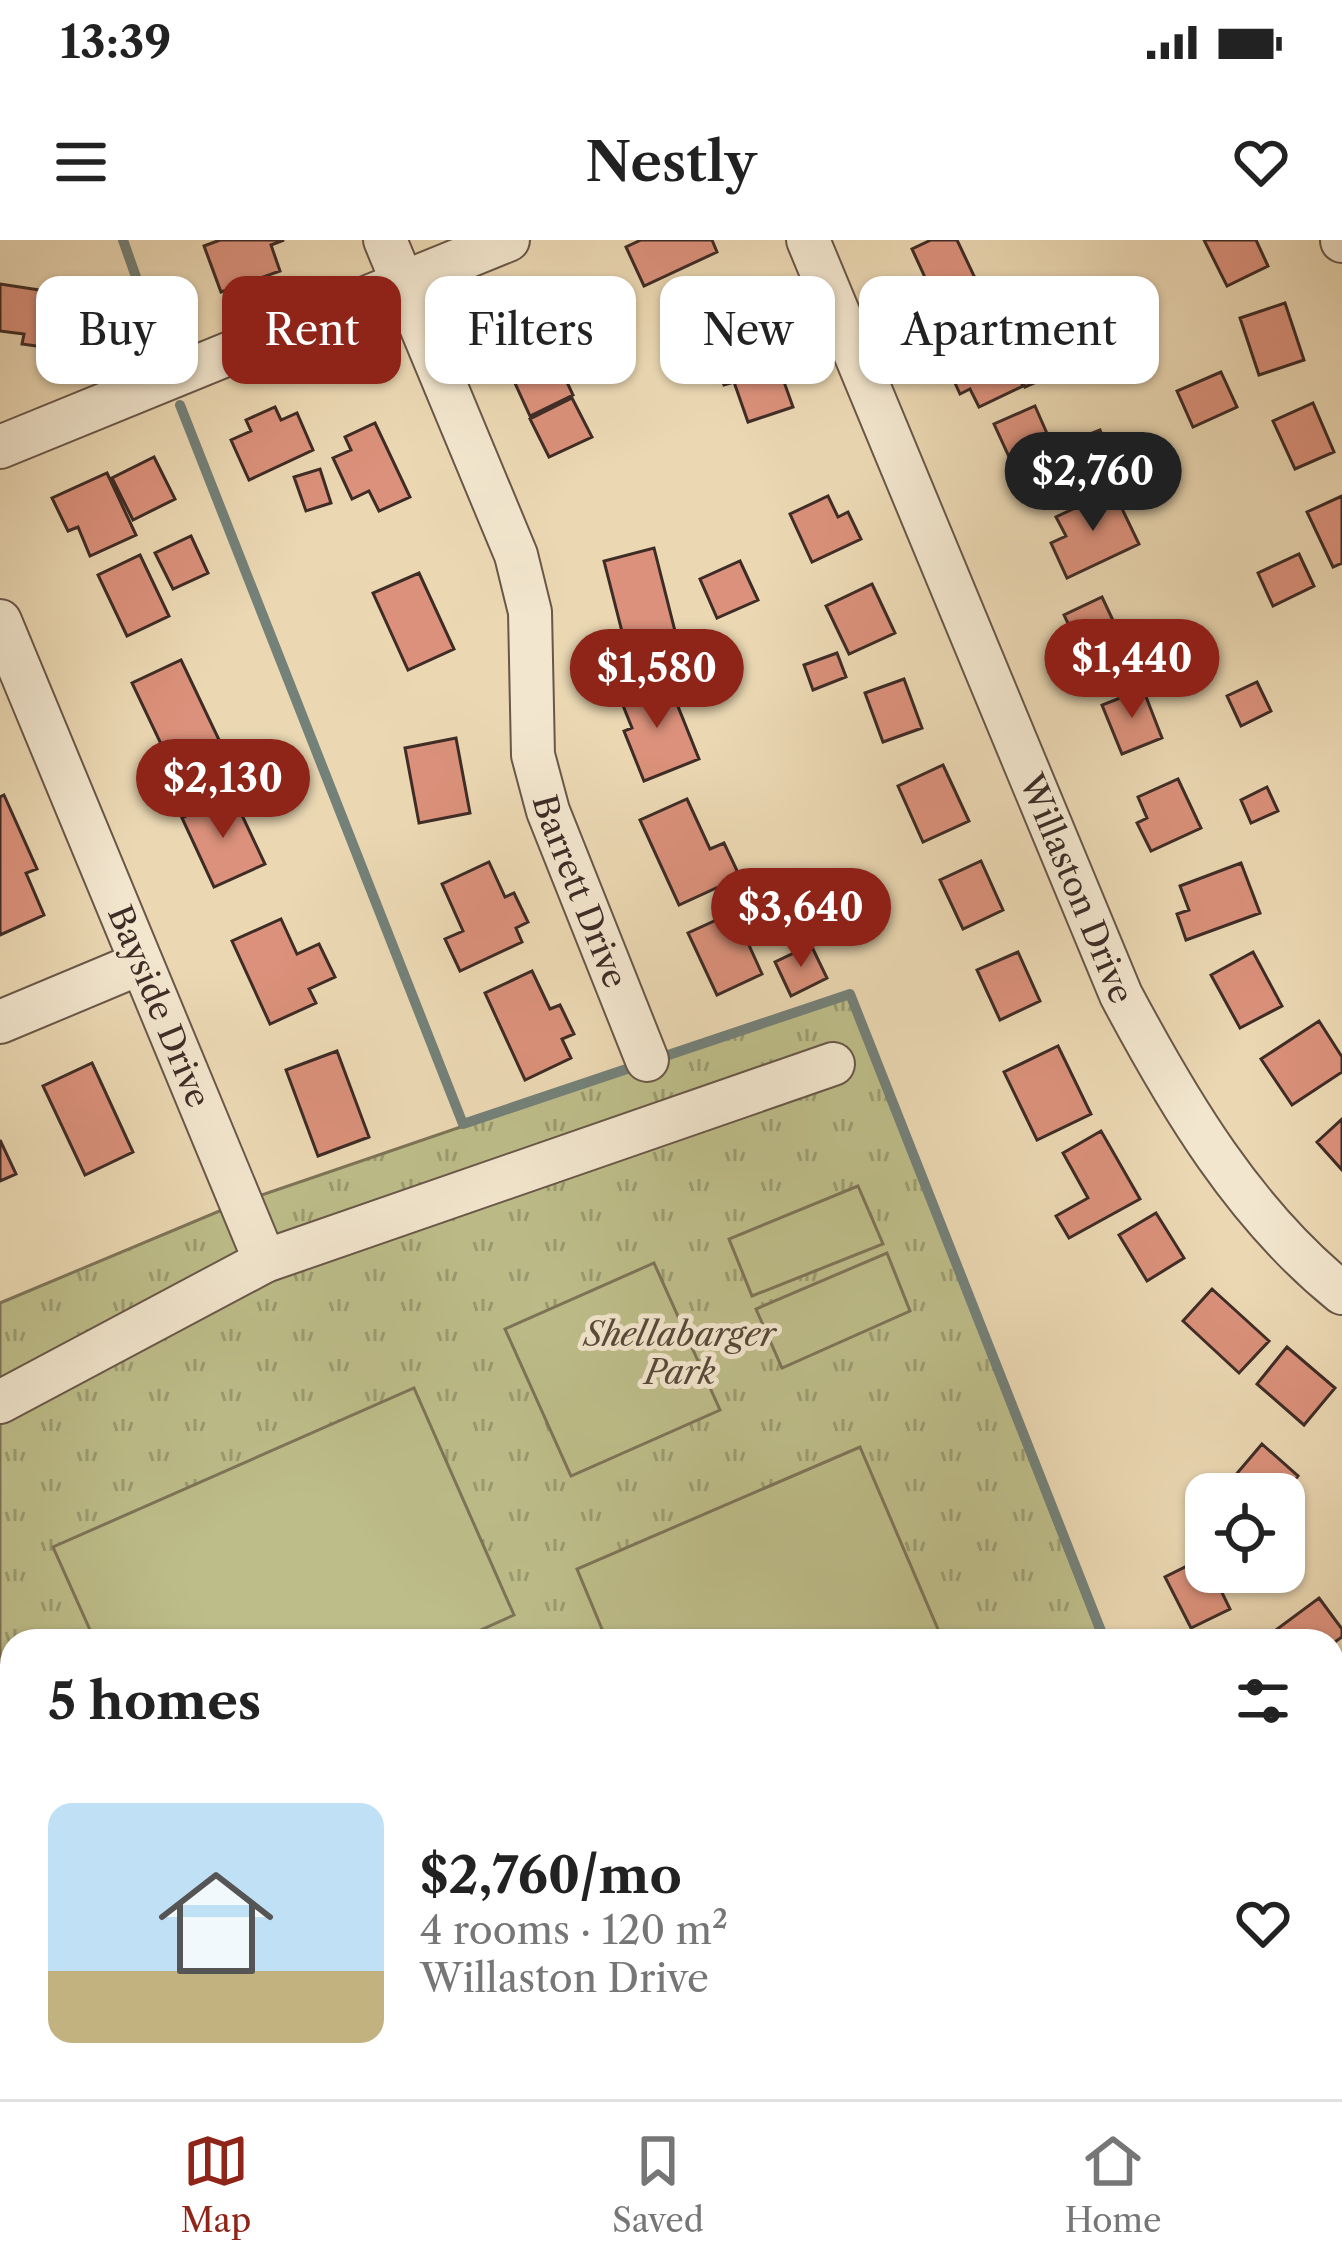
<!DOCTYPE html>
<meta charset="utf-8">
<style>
:root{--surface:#fff;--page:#f6f6f6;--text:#222;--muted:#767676;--line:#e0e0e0;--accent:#8f2418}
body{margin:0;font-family:"Libre Caslon Text",serif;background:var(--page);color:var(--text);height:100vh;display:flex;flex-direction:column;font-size:45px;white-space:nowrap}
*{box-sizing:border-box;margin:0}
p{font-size:39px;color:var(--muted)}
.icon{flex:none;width:66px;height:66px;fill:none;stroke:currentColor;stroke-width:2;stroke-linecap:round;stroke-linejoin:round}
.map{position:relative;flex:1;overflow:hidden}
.details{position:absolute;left:0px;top:1389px;width:1344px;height:471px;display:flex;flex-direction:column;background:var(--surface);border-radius:36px 36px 0 0;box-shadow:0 3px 9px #0004}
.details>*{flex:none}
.guide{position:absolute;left:36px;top:36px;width:1272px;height:108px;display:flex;gap:24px}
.tools{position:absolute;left:1185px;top:1233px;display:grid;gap:24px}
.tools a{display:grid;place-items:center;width:120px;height:120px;border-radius:24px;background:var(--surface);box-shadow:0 3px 9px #0004;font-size:60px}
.price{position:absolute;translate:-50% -102px;padding:0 27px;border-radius:42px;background:var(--accent);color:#fff;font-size:39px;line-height:78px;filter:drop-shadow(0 3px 6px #0008)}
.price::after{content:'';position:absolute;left:50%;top:72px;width:36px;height:27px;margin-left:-18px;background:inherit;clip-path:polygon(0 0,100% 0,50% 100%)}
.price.selected{background:#222;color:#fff}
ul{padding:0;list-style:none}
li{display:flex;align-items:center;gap:36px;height:300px;padding:0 48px}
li+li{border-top:3px solid var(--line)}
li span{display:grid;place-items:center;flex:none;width:336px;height:240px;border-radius:24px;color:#555}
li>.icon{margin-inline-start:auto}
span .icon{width:144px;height:144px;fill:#fffc;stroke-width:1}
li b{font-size:51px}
h2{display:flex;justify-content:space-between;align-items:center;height:144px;padding:0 48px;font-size:51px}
.tag{padding:0 42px;border-radius:24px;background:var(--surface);box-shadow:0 3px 9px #0004;font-size:42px;line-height:108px}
.tag.selected{background:var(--accent);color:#fff}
.status{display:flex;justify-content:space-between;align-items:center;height:84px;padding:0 60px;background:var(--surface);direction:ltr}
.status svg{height:33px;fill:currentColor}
header{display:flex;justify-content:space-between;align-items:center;height:156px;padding:0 48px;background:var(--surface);font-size:54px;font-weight:600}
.dock{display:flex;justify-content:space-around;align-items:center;height:168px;border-top:3px solid var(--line);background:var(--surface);font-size:33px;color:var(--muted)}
.dock a{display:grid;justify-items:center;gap:6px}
.dock .selected{color:var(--accent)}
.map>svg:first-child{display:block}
</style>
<div class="status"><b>13:39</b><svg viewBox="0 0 49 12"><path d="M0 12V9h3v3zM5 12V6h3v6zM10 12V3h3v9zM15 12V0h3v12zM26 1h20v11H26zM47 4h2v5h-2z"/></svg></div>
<header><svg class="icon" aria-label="menu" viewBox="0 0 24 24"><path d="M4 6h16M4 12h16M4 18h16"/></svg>Nestly<svg class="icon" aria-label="heart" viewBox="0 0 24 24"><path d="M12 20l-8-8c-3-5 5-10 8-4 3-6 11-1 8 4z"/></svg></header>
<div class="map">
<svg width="1342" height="1859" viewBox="0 0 1342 1859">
<defs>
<pattern id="forest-crowns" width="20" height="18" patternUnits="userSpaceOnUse" patternTransform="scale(3)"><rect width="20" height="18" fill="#bdbd89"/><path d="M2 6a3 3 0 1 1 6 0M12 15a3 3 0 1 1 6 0" fill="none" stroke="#9b9a70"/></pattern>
<pattern id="park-tufts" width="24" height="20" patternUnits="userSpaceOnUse" patternTransform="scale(3)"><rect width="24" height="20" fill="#bdbd89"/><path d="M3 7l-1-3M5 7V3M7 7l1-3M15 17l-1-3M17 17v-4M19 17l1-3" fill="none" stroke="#9b9a70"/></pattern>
</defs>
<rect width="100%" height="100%" fill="#ebd8b3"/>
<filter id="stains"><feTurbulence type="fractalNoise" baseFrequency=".00167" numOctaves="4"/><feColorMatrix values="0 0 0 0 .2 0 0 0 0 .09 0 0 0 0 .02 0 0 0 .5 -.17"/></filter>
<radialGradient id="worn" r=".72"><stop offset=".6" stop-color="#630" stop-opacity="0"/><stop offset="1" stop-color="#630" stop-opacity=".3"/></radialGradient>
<path fill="url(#forest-crowns)" stroke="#7e7458" stroke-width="3" d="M 1342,1778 L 1342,1859 L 1256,1859 L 1258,1848 L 1332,1848 L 1332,1782 Z"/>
<path fill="url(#park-tufts)" stroke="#7e7458" stroke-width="3" d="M 850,754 L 1101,1401 L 12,1401 L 12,1848 L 1170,1848 L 1144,1859 L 0,1859 L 0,1063 L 241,962 Z"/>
<path fill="#bdbd89" stroke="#7e7458" stroke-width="3" d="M 858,946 L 883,1004 L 752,1056 L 729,999 Z
M 887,1013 L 910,1071 L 782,1128 L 756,1069 Z
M 654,1023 L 720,1170 L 571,1236 L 505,1089 Z
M 414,1148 L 514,1375 L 456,1401 L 95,1401 L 53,1307 Z
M 860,1207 L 943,1401 L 607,1401 L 577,1329 Z
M 184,1848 L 538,1848 L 514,1859 L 189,1859 Z"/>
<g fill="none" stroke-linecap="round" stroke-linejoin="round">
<path stroke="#748179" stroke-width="10" d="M 123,0 L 161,108
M 180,165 L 463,884 L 850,754 L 1105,1401"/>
</g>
<path fill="#db917b" stroke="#3e2c26" stroke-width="3" d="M 220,0 L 284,0 L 271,5 L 280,31 L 221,52 L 204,6 Z
M 641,0 L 712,0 L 717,12 L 644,46 L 626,7 Z
M 931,0 L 957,0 L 975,38 L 934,57 L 912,9 Z
M 1204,0 L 1256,0 L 1268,26 L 1227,46 Z
M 0,44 L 59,53 L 51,108 L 22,104 L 24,94 L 0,91 Z
M 1285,63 L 1304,120 L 1259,135 L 1240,78 Z
M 759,72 L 793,167 L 748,182 L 734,142 L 724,145 L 705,90 Z
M 991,77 L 1023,146 L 979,167 L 970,149 L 960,154 L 945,121 L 957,115 L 949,97 Z
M 1048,94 L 1064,130 L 1025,147 L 1010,110 Z
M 547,99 L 573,155 L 530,176 L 504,119 Z
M 1221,132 L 1237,167 L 1193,187 L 1177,151 Z
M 572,158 L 592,197 L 549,217 L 530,179 Z
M 1313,163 L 1334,212 L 1295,229 L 1273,181 Z
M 1035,166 L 1056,214 L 1016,232 L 994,184 Z
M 275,167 L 281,180 L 297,173 L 313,210 L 249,240 L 231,200 L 251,191 L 246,180 Z
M 375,183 L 410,257 L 379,271 L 369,251 L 352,259 L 333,218 L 351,210 L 345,197 Z
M 1100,190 L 1111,216 L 1077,230 L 1067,203 Z
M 154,217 L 175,259 L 133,280 L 112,238 Z
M 320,229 L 331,263 L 306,271 L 294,237 Z
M 107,233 L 136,295 L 90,316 L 78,287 L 68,291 L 52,258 Z
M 1113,250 L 1139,304 L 1067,338 L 1051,303 L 1066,296 L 1056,277 Z
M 828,256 L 838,277 L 848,272 L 861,299 L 812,322 L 790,274 Z
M 1342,256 L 1342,323 L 1333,327 L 1307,272 Z
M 191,296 L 208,333 L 173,349 L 155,313 Z
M 654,308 L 679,407 L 629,419 L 604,321 Z
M 1299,314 L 1314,346 L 1273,366 L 1258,333 Z
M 140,315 L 169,376 L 127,396 L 98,335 Z
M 740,321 L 758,360 L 717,378 L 700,339 Z
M 419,333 L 454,409 L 408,430 L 373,353 Z
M 872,344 L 895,393 L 849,414 L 826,366 Z
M 1102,357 L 1133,423 L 1095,440 L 1064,375 Z
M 837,413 L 846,437 L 813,450 L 804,425 Z
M 181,420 L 221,504 L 172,527 L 132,443 Z
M 667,439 L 699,519 L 644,541 L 624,491 L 632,488 L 620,458 Z
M 904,439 L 922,488 L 883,502 L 865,453 Z
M 1257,442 L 1271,471 L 1241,486 L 1227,456 Z
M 1143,449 L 1162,498 L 1122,514 L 1102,465 Z
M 456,498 L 470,573 L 419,583 L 405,508 Z
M 943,525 L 969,581 L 923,602 L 898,546 Z
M 1178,539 L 1201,588 L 1151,611 L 1137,583 L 1147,578 L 1138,557 Z
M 1267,547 L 1278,571 L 1251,583 L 1241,560 Z
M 232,554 L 265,624 L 214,647 L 182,578 Z
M 4,555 L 37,629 L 26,633 L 44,675 L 0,695 L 0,557 Z
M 687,559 L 710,609 L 724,603 L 740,637 L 679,665 L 640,580 Z
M 981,621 L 1003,670 L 963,689 L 940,640 Z
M 489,622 L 505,657 L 514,653 L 528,682 L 516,688 L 522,702 L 460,731 L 445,699 L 463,691 L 442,644 Z
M 1241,623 L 1260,673 L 1186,700 L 1177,674 L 1189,670 L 1180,646 Z
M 734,672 L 762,734 L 717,755 L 688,693 Z
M 281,679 L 297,714 L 319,704 L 335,737 L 309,749 L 316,763 L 270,784 L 232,701 Z
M 811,705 L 827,738 L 791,756 L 775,722 Z
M 1018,712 L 1040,761 L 1000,780 L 977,730 Z
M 1253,712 L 1282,766 L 1240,788 L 1211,735 Z
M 532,731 L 550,769 L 560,765 L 574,794 L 562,799 L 571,818 L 525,840 L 485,753 Z
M 1319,781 L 1342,817 L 1342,832 L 1292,865 L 1261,819 Z
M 1058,806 L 1091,874 L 1037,900 L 1004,832 Z
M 337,811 L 369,897 L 318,916 L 286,830 Z
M 92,823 L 133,912 L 85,935 L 43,846 Z
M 1342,879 L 1342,930 L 1317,902 Z
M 1101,891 L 1140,959 L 1069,998 L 1056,976 L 1088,958 L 1063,913 Z
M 0,900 L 16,934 L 0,941 Z
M 1156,973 L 1184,1018 L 1147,1041 L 1119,995 Z
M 1212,1049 L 1269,1101 L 1239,1133 L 1183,1081 Z
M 1287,1107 L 1335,1148 L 1304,1185 L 1257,1144 Z
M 1262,1204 L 1298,1236 L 1283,1254 L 1252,1254 L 1233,1238 Z
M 1205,1317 L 1206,1332 L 1212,1332 L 1230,1369 L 1191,1388 L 1165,1337 Z
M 1319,1358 L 1342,1389 L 1342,1397 L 1332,1404 L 1332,1401 L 1274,1401 L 1269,1395 Z"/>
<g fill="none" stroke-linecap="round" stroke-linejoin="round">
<g stroke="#695749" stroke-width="46">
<g id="minor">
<path id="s1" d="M 385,0 L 516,315 L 530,372 L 533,515 L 548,571 L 647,820"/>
<path id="s2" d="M 808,0 L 1121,755 C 1179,864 1244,974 1342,1053"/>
<path d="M 1342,0 L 1342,1"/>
<path d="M 0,207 L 508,0"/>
<path id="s3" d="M 0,381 L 265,1021"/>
<path d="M 0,782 L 141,723"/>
<path d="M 0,1162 L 265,1021 L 833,824"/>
<path d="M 1332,1515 L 1342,1510"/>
</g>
</g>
<use href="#minor" stroke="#f2e6ce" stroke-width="42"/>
</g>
<g text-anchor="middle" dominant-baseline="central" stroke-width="10" stroke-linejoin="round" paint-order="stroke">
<g font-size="33" fill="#3e2c26" stroke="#f2e6ce">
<text stroke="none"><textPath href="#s2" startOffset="702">Willaston Drive</textPath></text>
<text stroke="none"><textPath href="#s1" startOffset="687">Barrett Drive</textPath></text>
<text stroke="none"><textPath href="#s3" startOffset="417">Bayside Drive</textPath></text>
</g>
<g font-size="33" font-style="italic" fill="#57493a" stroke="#f2e6ce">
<text x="680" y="1094">Shellabarger<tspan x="680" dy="38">Park</tspan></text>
</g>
</g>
<rect width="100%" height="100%" filter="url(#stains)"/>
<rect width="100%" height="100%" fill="url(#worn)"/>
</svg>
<div class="tools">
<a><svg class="icon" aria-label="locate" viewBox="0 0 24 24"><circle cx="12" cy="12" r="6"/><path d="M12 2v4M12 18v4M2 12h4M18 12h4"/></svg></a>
</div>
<b class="price selected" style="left:1093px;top:294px">$2,760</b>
<b class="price" style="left:1132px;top:481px">$1,440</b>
<b class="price" style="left:657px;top:491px">$1,580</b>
<b class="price" style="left:223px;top:601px">$2,130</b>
<b class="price" style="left:801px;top:730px">$3,640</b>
<div class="guide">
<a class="tag">Buy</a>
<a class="tag selected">Rent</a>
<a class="tag">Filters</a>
<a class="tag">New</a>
<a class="tag">Apartment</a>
</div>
<section class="details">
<h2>5 homes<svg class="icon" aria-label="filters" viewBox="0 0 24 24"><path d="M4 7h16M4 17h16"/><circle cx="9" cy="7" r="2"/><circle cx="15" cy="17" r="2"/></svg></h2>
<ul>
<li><span style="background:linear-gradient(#bfe0f5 70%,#c2b280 0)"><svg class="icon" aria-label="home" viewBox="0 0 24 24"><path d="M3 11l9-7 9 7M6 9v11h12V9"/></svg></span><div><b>$2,760/mo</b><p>4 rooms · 120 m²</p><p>Willaston Drive</p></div><svg class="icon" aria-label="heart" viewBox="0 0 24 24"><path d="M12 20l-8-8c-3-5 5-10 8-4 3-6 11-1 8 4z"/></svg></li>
</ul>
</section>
</div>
<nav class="dock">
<a class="selected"><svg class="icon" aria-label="map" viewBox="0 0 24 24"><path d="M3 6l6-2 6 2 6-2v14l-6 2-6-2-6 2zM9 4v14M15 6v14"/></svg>Map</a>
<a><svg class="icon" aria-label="saved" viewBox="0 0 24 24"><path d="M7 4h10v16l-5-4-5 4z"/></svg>Saved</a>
<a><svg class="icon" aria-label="home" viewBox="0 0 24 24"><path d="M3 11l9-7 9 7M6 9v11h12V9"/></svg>Home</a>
</nav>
